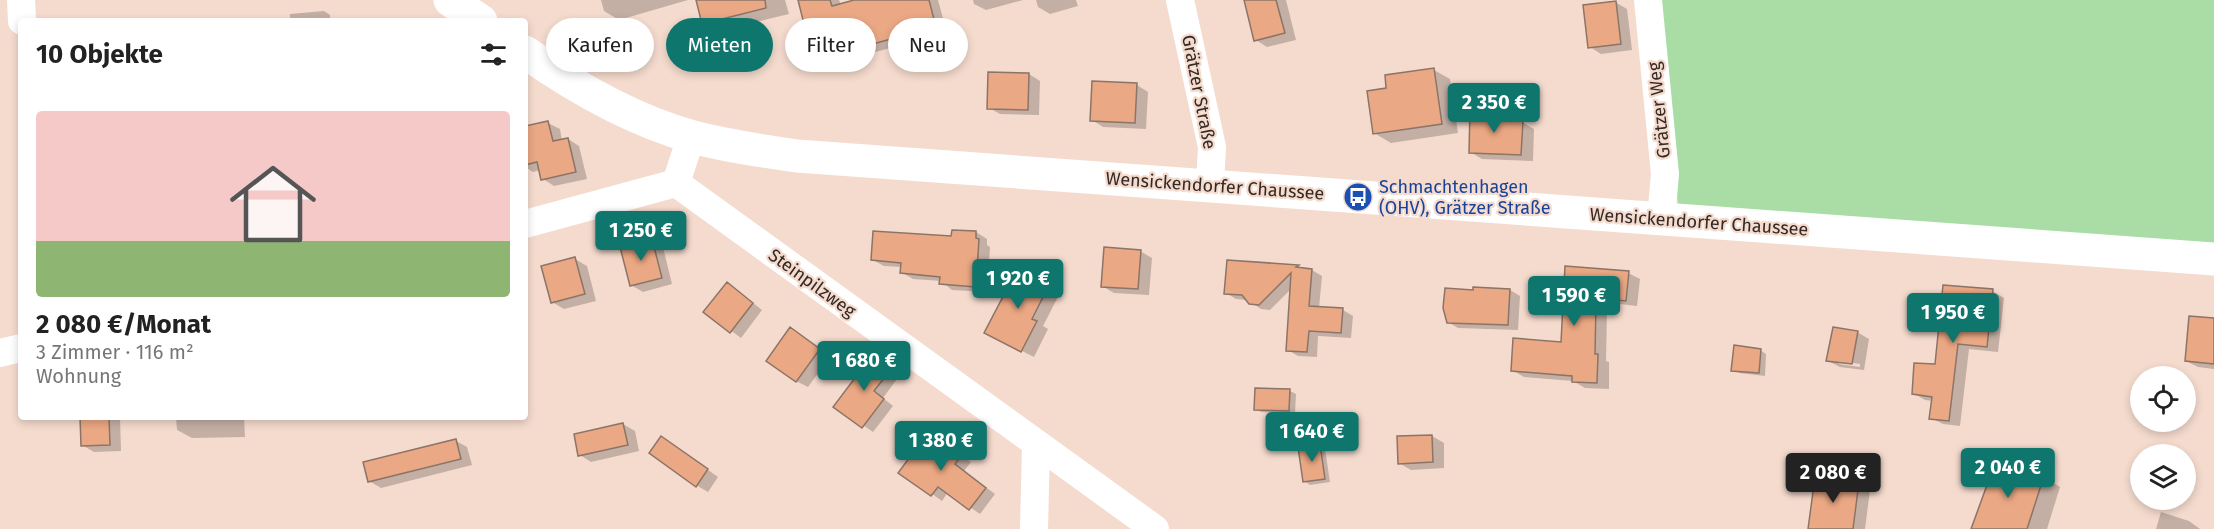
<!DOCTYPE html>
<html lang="de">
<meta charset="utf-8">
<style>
:root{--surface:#fff;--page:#f6f6f6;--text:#222;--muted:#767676;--line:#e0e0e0;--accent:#0f766e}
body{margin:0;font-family:"Fira Sans",sans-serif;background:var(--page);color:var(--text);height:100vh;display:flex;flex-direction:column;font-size:22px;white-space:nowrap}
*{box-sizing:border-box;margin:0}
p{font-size:20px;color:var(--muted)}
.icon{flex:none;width:33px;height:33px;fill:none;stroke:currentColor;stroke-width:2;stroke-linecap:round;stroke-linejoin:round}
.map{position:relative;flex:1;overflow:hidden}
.panel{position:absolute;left:18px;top:18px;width:510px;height:402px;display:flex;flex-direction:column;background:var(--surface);border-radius:6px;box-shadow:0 3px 9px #0003}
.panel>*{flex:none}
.banner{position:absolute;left:546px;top:18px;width:570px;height:54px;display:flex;gap:12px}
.buttons{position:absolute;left:2130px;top:366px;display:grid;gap:12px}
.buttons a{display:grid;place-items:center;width:66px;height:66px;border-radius:50%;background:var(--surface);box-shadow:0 3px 9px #0003;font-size:30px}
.price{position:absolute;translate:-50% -51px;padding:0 14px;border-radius:6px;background:var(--accent);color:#fff;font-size:20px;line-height:39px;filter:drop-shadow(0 2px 3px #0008)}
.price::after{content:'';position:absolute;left:50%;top:36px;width:18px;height:14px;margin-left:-9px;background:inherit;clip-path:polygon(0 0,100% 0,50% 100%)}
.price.current{background:#222;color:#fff}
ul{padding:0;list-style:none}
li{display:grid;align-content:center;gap:12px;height:318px;padding:0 18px}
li+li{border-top:2px solid var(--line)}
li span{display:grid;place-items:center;height:186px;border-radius:6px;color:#555}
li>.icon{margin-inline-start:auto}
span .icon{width:108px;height:108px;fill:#fffc;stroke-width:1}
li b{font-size:26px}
h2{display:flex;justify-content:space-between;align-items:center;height:72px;padding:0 18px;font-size:26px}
.chip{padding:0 21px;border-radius:27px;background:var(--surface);box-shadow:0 3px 9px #0003;font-size:21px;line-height:54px}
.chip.current{background:var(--accent);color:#fff}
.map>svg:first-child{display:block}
</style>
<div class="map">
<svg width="2214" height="529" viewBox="0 0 2214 529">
<rect width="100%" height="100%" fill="#f5dbce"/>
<path fill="#a9dda5" d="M 1656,0 L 2214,0 L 2214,251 L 1679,213 Z"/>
<path fill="#0003" fill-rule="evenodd" d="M 601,0 L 688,0 L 619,20 L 604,11 Z
M 697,0 L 785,0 L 789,14 L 718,31 L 703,23 Z
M 803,0 L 839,0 L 841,5 L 860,0 L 938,0 L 947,33 L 826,65 L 815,59 Z
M 973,0 L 1023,0 L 986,10 L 974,4 Z
M 1036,0 L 1076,0 L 1078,6 L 1050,14 L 1038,7 Z
M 1246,0 L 1286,0 L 1296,40 L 1267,47 L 1256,40 Z
M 1615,2 L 1627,9 L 1632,50 L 1601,54 L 1590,47 Z
M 324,11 L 330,15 L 330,21 L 290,21 L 290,14 Z
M 1434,70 L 1450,79 L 1458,133 L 1391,143 L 1374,133 Z
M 1029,74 L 1040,81 L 1039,115 L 1000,114 L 989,108 Z
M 1137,85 L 1148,92 L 1146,129 L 1103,127 L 1092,120 Z
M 1495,112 L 1507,119 L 1507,122 L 1522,122 L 1534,129 L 1533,161 L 1482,159 L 1470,152 Z
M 548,123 L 560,129 L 562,141 L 568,139 L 579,146 L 587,179 L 554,186 L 543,179 L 540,170 L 533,172 L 525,167 L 525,128 Z
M 953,232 L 976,232 L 987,239 L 987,245 L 990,247 L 987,292 L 952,290 L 941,281 L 913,279 L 901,272 L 902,267 L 884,266 L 873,260 L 952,238 Z
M 651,240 L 663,247 L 672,284 L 643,292 L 631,285 Z
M 1140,251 L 1152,258 L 1149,295 L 1114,293 L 1102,286 Z
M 575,259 L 587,266 L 596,301 L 564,309 L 552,302 Z
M 1228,262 L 1298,267 L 1312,270 L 1322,276 L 1319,308 L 1343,310 L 1353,316 L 1351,338 L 1318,336 L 1317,357 L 1298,356 L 1288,350 L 1292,288 L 1270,310 L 1261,309 L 1247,300 L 1236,299 L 1226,293 Z
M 1019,268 L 1061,291 L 1043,326 L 1048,329 L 1034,357 L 998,339 Z
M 1566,268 L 1628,273 L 1640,279 L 1637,306 L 1620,304 L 1620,312 L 1607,311 L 1606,361 L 1609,362 L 1609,389 L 1585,388 L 1573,381 L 1524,377 L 1512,370 L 1562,344 Z
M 737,290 L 762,310 L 741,338 L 706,312 Z
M 1510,290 L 1520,296 L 1518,330 L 1458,328 L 1448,322 Z
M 1992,291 L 2004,298 L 1998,352 L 1969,349 L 1960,426 L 1943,424 L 1931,418 L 1933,401 L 1925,400 L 1913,393 L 1936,366 Z
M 2214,319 L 2214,369 L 2198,367 L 2186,361 Z
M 1857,332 L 1869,339 L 1864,370 L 1840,367 L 1828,361 ZM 1839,361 L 1860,364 L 1860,367 L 1839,364 Z
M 802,336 L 830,357 L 808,387 L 796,381 Z
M 1760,350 L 1766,354 L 1765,376 L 1739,373 L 1733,370 Z
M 882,361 L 900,375 L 883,398 L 893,406 L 873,432 L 835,406 Z
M 1256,390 L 1290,391 L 1296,394 L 1295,414 L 1261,412 L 1256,409 Z
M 81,417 L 120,417 L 121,451 L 94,452 L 82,445 Z
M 176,417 L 244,417 L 245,437 L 192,438 L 177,430 Z
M 623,424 L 635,431 L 639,451 L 591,462 L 580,455 Z
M 1432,436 L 1444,443 L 1444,468 L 1411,470 L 1399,463 Z
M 939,439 L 971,462 L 964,471 L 995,494 L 980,514 L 948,492 L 942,501 L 901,472 Z
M 456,441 L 467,447 L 472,465 L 381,488 L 369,481 Z
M 673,445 L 718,477 L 708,492 L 696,485 Z
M 1320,445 L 1325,449 L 1330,482 L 1310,485 L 1304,481 Z
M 2044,477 L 2060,487 L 2047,529 L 1974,529 Z
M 1858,484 L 1870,490 L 1865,529 L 1810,529 Z
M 2161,512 L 2189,521 L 2200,529 L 2156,529 Z"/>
<path fill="#eba884" stroke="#8b7468" stroke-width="1.5" d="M 696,0 L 765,0 L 766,8 L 702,24 Z
M 798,0 L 830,0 L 832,6 L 854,0 L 929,0 L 936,27 L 813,60 Z
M 1244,0 L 1276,0 L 1285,33 L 1254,41 Z
M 1616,1 L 1621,44 L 1588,48 L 1583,5 Z
M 1434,68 L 1442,124 L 1373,134 L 1367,91 L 1386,88 L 1385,75 Z
M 988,72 L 1029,73 L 1028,110 L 987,109 Z
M 1092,81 L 1137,83 L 1135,123 L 1090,121 Z
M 1470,109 L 1496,110 L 1495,120 L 1523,121 L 1521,155 L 1469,153 Z
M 548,121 L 553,141 L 568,138 L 576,172 L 541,180 L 537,162 L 525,165 L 525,126 Z
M 952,230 L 976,231 L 976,238 L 979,239 L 976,287 L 939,284 L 940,277 L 900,273 L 901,263 L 871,260 L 873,231 L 951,236 Z
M 652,239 L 662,278 L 630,286 L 620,247 Z
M 1104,247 L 1141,250 L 1138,289 L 1101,287 Z
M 575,257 L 585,294 L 551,303 L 541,266 Z
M 1227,260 L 1299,265 L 1296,267 L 1312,269 L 1309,306 L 1343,308 L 1341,333 L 1309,331 L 1307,352 L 1286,351 L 1291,273 L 1259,305 L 1249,304 L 1242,295 L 1224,294 Z
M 1019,266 L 1050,283 L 1032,319 L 1037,321 L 1021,352 L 984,333 Z
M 1565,266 L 1629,271 L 1626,301 L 1609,299 L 1608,306 L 1596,305 L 1595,354 L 1598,354 L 1597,383 L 1572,382 L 1572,376 L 1511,371 L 1513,338 L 1561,342 Z
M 727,282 L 753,303 L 730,333 L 703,312 Z
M 1943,285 L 1993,289 L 1987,347 L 1958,344 L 1949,421 L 1929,419 L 1932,397 L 1912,394 L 1914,363 L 1935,364 Z
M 1473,287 L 1510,289 L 1508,325 L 1447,323 L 1443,308 L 1445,288 L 1473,290 Z
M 2189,316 L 2214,318 L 2214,364 L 2185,361 Z
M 790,327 L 820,349 L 796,382 L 766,361 Z
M 1833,327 L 1858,331 L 1852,364 L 1826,361 Z
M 1734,345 L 1761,349 L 1759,373 L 1731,371 Z
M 873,354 L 892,368 L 874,391 L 884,399 L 862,428 L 833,407 Z
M 1255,388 L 1290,389 L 1289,411 L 1254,410 Z
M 80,417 L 109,417 L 110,445 L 81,446 Z
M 623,423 L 628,445 L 578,456 L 574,434 Z
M 929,431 L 962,455 L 955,464 L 986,488 L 969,510 L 938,487 L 931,496 L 898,473 Z
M 1432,435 L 1433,462 L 1398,464 L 1397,436 Z
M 661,436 L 708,469 L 696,487 L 649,453 Z
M 456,439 L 461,459 L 368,482 L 363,462 Z
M 1320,444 L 1325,479 L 1303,482 L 1298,447 Z
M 1995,463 L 2044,476 L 2027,529 L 1971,529 Z
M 1815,477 L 1859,482 L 1853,529 L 1808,529 Z"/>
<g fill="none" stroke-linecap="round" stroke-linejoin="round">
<path stroke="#fff" stroke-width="28" d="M 21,0 L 22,21
M 1180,0 L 1212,147 L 1210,185
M 1648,0 L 1665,174 L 1661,219
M 691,137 L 676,183 L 1155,529
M 525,224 L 676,183
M 0,353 L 21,348
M 1034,529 L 1036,444"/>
<path stroke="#fff" stroke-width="33" d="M 450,0 L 481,21
M 525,52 C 576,88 632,120 693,137 C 727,146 762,151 797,156 L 2214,259"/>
</g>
<defs>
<g id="bus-disc" transform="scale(1.5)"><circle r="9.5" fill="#1a4fb4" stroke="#f5dbce"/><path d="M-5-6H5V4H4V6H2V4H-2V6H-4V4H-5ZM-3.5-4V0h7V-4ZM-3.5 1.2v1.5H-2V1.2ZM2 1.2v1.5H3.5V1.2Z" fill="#fff"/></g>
</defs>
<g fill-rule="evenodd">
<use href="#bus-disc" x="1358" y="197"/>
</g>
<g text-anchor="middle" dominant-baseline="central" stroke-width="4.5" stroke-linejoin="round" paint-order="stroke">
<g font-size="18" fill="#332925" stroke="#f5dbce">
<text transform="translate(1199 92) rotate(79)">Grätzer Straße</text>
<text transform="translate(1659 110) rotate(-96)">Grätzer Weg</text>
<text transform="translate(1215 186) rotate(4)">Wensickendorfer Chaussee</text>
<text transform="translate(1699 222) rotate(4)">Wensickendorfer Chaussee</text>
<text transform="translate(812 283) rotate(36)">Steinpilzweg</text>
</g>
<g font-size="18" fill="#164399" stroke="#f5dbce" text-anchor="start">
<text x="1379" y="187">Schmachtenhagen<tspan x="1379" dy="21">(OHV), Grätzer Straße</tspan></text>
</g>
</g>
</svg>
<div class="buttons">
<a><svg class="icon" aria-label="locate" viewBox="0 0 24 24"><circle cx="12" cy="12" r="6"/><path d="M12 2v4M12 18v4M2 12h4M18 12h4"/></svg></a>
<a><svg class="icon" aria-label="layers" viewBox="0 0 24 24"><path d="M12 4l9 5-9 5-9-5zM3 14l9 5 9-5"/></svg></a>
</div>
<b class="price" style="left:1494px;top:134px">2 350 €</b>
<b class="price" style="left:641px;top:262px">1 250 €</b>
<b class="price" style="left:1018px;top:310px">1 920 €</b>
<b class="price" style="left:1574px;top:327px">1 590 €</b>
<b class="price" style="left:1953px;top:344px">1 950 €</b>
<b class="price" style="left:864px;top:392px">1 680 €</b>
<b class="price" style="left:1312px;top:463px">1 640 €</b>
<b class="price" style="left:941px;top:472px">1 380 €</b>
<b class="price" style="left:2008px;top:499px">2 040 €</b>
<b class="price current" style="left:1833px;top:504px">2 080 €</b>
<div class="banner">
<a class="chip">Kaufen</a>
<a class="chip current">Mieten</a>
<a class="chip">Filter</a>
<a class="chip">Neu</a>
</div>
<section class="panel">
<h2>10 Objekte<svg class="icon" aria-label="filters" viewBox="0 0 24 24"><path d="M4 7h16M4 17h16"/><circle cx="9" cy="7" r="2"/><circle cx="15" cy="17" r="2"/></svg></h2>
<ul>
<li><span style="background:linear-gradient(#f6c9c9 70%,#8fb573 0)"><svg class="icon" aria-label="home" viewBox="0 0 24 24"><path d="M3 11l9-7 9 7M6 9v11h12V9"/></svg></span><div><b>2 080 €/Monat</b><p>3 Zimmer · 116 m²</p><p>Wohnung</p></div></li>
</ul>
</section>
</div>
